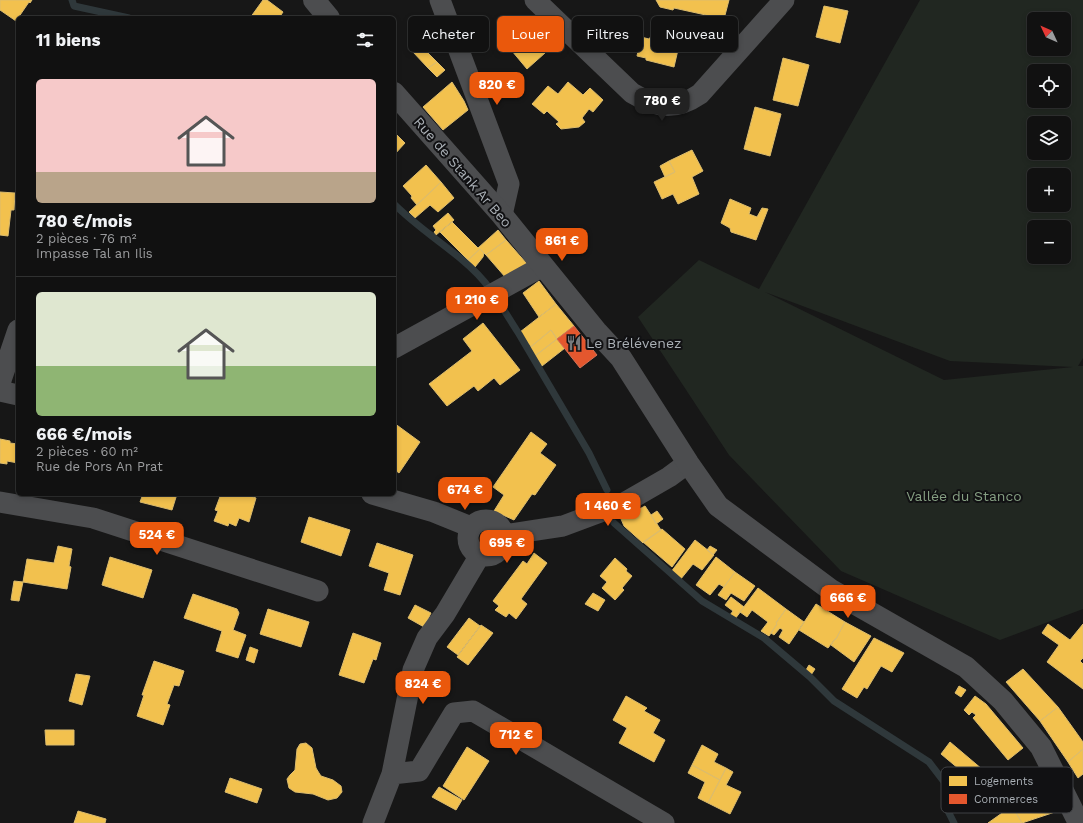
<!DOCTYPE html>
<html lang="fr">
<meta charset="utf-8">
<style>
:root{--surface:#111;--page:#1e1f1f;--text:#f1f3f6;--muted:#9c9d9f;--line:#303131;--accent:#ea580c}
body{margin:0;font-family:"Work Sans",sans-serif;background:var(--page);color:var(--text);height:100vh;display:flex;flex-direction:column;font-size:15px;white-space:nowrap}
*{box-sizing:border-box;margin:0}
p{font-size:13px;color:var(--muted)}
.icon{flex:none;width:22px;height:22px;fill:none;stroke:currentColor;stroke-width:2;stroke-linecap:round;stroke-linejoin:round}
.map{position:relative;flex:1;overflow:hidden}
.panel{position:absolute;left:16px;top:16px;width:380px;height:480px;display:flex;flex-direction:column;background:var(--surface);border-radius:6px;box-shadow:0 2px 6px #0003,0 0 0 1px var(--line)}
.panel>*{flex:none}
.guide{position:absolute;left:408px;top:16px;width:380px;height:36px;display:flex;gap:8px}
.needle{width:26px;rotate:314deg}
.controls{position:absolute;left:1027px;top:12px;display:grid;gap:8px}
.controls a{display:grid;place-items:center;width:44px;height:44px;border-radius:6px;background:var(--surface);box-shadow:0 2px 6px #0003,0 0 0 1px var(--line);font-size:20px}
.price{position:absolute;translate:-50% -34px;padding:0 9px;border-radius:8px;background:var(--accent);color:#fff;font-size:13px;line-height:26px;filter:drop-shadow(0 1px 2px #0008)}
.price::after{content:'';position:absolute;left:50%;top:24px;width:12px;height:9px;margin-left:-6px;background:inherit;clip-path:polygon(0 0,100% 0,50% 100%)}
.price.selected{background:#222;color:#fff}
ul{padding:0;list-style:none}
li{display:grid;align-content:center;gap:8px;height:212px;padding:0 20px}
li+li{border-top:1px solid var(--line)}
li span{display:grid;place-items:center;height:124px;border-radius:6px;color:#555}
li>.icon{margin-inline-start:auto}
span .icon{width:72px;height:72px;fill:#fffc;stroke-width:1}
li b{font-size:17px}
h2{display:flex;justify-content:space-between;align-items:center;height:48px;padding:0 20px;font-size:17px}
.pill{padding:0 14px;border-radius:6px;background:var(--surface);box-shadow:0 2px 6px #0003,0 0 0 1px var(--line);font-size:14px;line-height:36px}
.pill.selected{background:var(--accent);color:#fff}
.map>svg:first-child{display:block}
</style>
<div class="map">
<svg width="1083" height="823" viewBox="0 0 1083 823">
<rect width="100%" height="100%" fill="#171717"/>
<path fill="#212721" fill-rule="evenodd" d="M 920,0 L 1083,0 L 1083,358 L 1078,366 L 1083,366 L 1083,609 L 1000,640 L 841,571 L 729,455 L 638,317 L 699,260 L 759,289 ZM 1034,19 L 1064,19 L 1064,49 L 1034,49 ZM 1034,71 L 1064,71 L 1064,101 L 1034,101 ZM 1034,123 L 1064,123 L 1064,153 L 1034,153 ZM 1034,175 L 1064,175 L 1064,205 L 1034,205 ZM 1034,227 L 1064,227 L 1064,257 L 1034,257 ZM 765,292 L 950,361 L 1073,367 L 944,380 Z"/>
<path fill="#f2c14e" stroke="#dcbc6d" d="M 0,0 L 32,0 L 30,3 L 29,2 L 16,21 L 0,10 Z
M 263,0 L 267,0 L 283,12 L 279,18 L 250,18 Z
M 656,0 L 729,0 L 724,19 L 674,8 L 673,10 L 660,7 Z
M 824,6 L 848,11 L 840,43 L 816,37 Z
M 518,18 L 531,34 L 529,36 L 545,53 L 527,69 L 512,51 L 516,47 L 508,39 L 512,35 L 506,28 Z
M 652,35 L 680,41 L 674,67 L 646,60 L 646,58 L 637,56 L 641,37 L 649,39 Z
M 421,46 L 437,62 L 428,68 L 413,52 Z
M 783,58 L 809,65 L 798,106 L 773,100 Z
M 437,62 L 445,70 L 437,77 L 428,68 Z
M 452,82 L 464,101 L 468,110 L 443,130 L 423,107 Z
M 568,82 L 583,95 L 590,88 L 603,100 L 593,112 L 589,109 L 582,118 L 585,122 L 579,127 L 561,129 L 556,124 L 559,122 L 547,111 L 544,114 L 532,104 L 548,86 L 558,94 Z
M 755,107 L 781,114 L 770,156 L 744,149 Z
M 394,132 L 405,143 L 394,155 Z
M 692,150 L 703,171 L 692,177 L 699,194 L 678,204 L 673,194 L 662,199 L 654,182 L 675,172 L 669,161 Z
M 669,161 L 675,172 L 665,177 L 660,166 Z
M 426,165 L 441,182 L 417,205 L 411,198 L 412,196 L 403,186 Z
M 441,182 L 454,198 L 438,212 L 430,205 L 415,218 L 409,212 Z
M 0,192 L 15,193 L 14,210 L 11,210 L 8,236 L 0,235 Z
M 730,199 L 751,208 L 749,214 L 757,217 L 762,208 L 768,209 L 756,240 L 731,232 L 730,228 L 721,223 Z
M 448,213 L 454,220 L 436,235 L 434,232 L 436,230 L 433,226 Z
M 452,222 L 478,248 L 498,230 L 506,240 L 486,255 L 480,249 L 468,260 L 440,232 Z
M 506,240 L 528,265 L 506,278 L 486,255 Z
M 480,249 L 484,253 L 483,257 L 475,267 L 468,260 Z
M 539,281 L 556,304 L 539,317 L 523,293 Z
M 556,304 L 574,326 L 557,339 L 551,330 L 531,347 L 520,332 Z
M 483,323 L 520,370 L 500,385 L 494,378 L 478,391 L 474,386 L 447,406 L 429,384 L 472,351 L 463,339 Z
M 551,330 L 557,339 L 535,356 L 529,348 Z
M 557,339 L 565,348 L 542,366 L 535,356 Z
M 394,423 L 420,442 L 399,473 L 394,469 Z
M 531,432 L 547,444 L 540,453 L 556,465 L 535,495 L 532,494 L 514,520 L 494,511 L 504,495 L 493,487 Z
M 0,439 L 10,441 L 10,443 L 18,444 L 18,463 L 7,461 L 7,464 L 0,463 Z
M 143,494 L 177,494 L 172,510 L 140,502 Z
M 221,494 L 244,494 L 256,498 L 249,522 L 239,518 L 236,526 L 229,523 L 228,526 L 214,521 L 218,511 L 215,510 Z
M 645,506 L 661,530 L 643,543 L 624,526 L 621,519 Z
M 657,511 L 663,519 L 656,524 L 651,515 Z
M 309,517 L 350,530 L 341,556 L 301,542 Z
M 662,529 L 685,549 L 672,567 L 643,542 Z
M 695,540 L 714,555 L 702,570 L 693,564 L 680,580 L 671,572 Z
M 377,543 L 413,555 L 400,595 L 384,590 L 389,573 L 369,566 Z
M 58,546 L 72,549 L 69,566 L 71,567 L 67,589 L 23,582 L 27,559 L 54,563 Z
M 710,546 L 717,550 L 713,555 L 707,550 Z
M 534,553 L 547,563 L 521,599 L 527,604 L 516,619 L 509,613 L 506,617 L 495,610 L 499,606 L 493,601 L 523,561 L 527,564 Z
M 110,557 L 152,570 L 143,598 L 102,585 Z
M 716,557 L 735,572 L 724,587 L 719,584 L 710,595 L 696,585 Z
M 615,558 L 627,569 L 626,571 L 632,576 L 622,588 L 624,590 L 615,600 L 602,588 L 607,582 L 600,576 Z
M 735,572 L 755,586 L 744,601 L 731,593 L 726,600 L 718,595 Z
M 14,581 L 23,582 L 19,601 L 11,600 Z
M 758,588 L 786,609 L 776,623 L 777,624 L 769,636 L 761,631 L 768,622 L 752,610 L 747,617 L 740,612 Z
M 593,593 L 605,600 L 598,611 L 585,604 Z
M 193,594 L 237,609 L 239,613 L 233,630 L 246,635 L 238,658 L 216,651 L 222,631 L 184,618 Z
M 731,597 L 744,607 L 735,619 L 730,615 L 733,611 L 725,605 Z
M 816,604 L 845,622 L 836,639 L 835,639 L 828,648 L 799,630 Z
M 415,605 L 431,613 L 424,627 L 408,618 Z
M 268,609 L 309,622 L 301,647 L 260,634 Z
M 786,609 L 804,622 L 789,644 L 779,637 L 783,630 L 780,628 L 774,635 L 771,633 L 777,624 L 776,623 Z
M 469,618 L 480,626 L 458,655 L 447,647 Z
M 845,622 L 871,636 L 854,662 L 831,645 L 835,639 L 836,639 Z
M 1048,624 L 1070,640 L 1083,624 L 1083,658 L 1080,661 L 1083,664 L 1083,689 L 1047,662 L 1059,645 L 1042,633 Z
M 481,625 L 493,633 L 468,665 L 457,657 Z
M 353,633 L 381,643 L 376,660 L 373,659 L 364,683 L 339,675 Z
M 874,638 L 904,653 L 892,672 L 881,666 L 867,689 L 864,687 L 857,698 L 842,689 Z
M 250,647 L 258,650 L 254,663 L 246,660 Z
M 154,661 L 184,671 L 179,686 L 174,685 L 167,704 L 170,705 L 163,725 L 137,716 L 144,695 L 142,695 Z
M 809,665 L 815,669 L 811,675 L 806,670 Z
M 1023,669 L 1058,707 L 1040,721 L 1006,682 Z
M 76,674 L 90,676 L 82,705 L 69,701 Z
M 959,686 L 966,690 L 961,697 L 955,693 Z
M 626,696 L 647,708 L 644,711 L 660,720 L 653,733 L 665,740 L 654,762 L 619,743 L 627,728 L 613,720 Z
M 975,696 L 986,704 L 1023,748 L 1008,760 L 973,718 L 976,715 L 972,712 L 969,715 L 964,710 Z
M 1058,707 L 1083,742 L 1083,749 L 1068,762 L 1040,721 Z
M 45,730 L 74,730 L 74,745 L 46,745 Z
M 950,742 L 989,775 L 978,787 L 971,779 L 941,754 Z
M 306,743 L 312,748 L 316,768 L 319,773 L 321,776 L 333,780 L 341,786 L 342,792 L 337,798 L 328,800 L 313,794 L 295,792 L 289,788 L 287,779 L 290,775 L 295,770 L 297,749 L 300,744 Z
M 702,745 L 718,754 L 714,762 L 726,768 L 720,780 L 692,765 Z
M 467,747 L 489,761 L 464,800 L 443,786 Z
M 1083,749 L 1083,774 L 1078,778 L 1068,762 Z
M 692,765 L 720,780 L 708,803 L 698,798 L 705,782 L 688,773 Z
M 726,768 L 733,772 L 726,785 L 741,792 L 730,814 L 708,803 Z
M 230,778 L 262,789 L 257,803 L 225,792 Z
M 1023,778 L 1028,784 L 1034,796 L 1038,795 L 1046,815 L 1022,823 L 1012,806 L 1019,802 L 1012,785 Z
M 1047,781 L 1061,810 L 1046,815 L 1038,795 L 1034,796 L 1030,787 Z
M 439,787 L 462,800 L 456,810 L 432,797 Z
M 1012,806 L 1022,823 L 988,823 Z
M 78,811 L 106,819 L 105,823 L 74,823 Z"/>
<path fill="#e4572e" stroke="#d37257" d="M 574,326 L 597,355 L 580,368 L 557,339 Z"/>
<g fill="none" stroke-linecap="round" stroke-linejoin="round">
<path stroke="#2f383b" stroke-width="7" d="M 72,0 L 74,6 L 129,18
M 394,204 C 414,224 438,240 460,258 C 472,268 481,276 490,289
M 495,296 L 519,334 L 589,453 L 607,490
M 614,523 L 702,601 L 764,638 L 810,677 L 834,701 L 929,762 L 952,792 L 945,805 L 954,823"/>
<path stroke="#4c4d4f" stroke-width="21" d="M 440,0 L 509,184 L 502,215
M 535,0 L 632,93 C 657,108 675,111 700,94 L 784,0
M 394,348 L 543,266
M 0,383 L 18,330
M 0,391 L 18,395
M 372,494 L 434,512 L 471,527
M 0,502 L 93,518 L 318,591
M468 538a18 18 0 1 1 36 0a18 18 0 1 1-36 0Z
M 504,535 L 563,526 L 622,504 L 669,477 L 688,463
M 392,774 L 419,771 L 454,713 L 473,711 L 664,823
M 373,823 L 392,774 L 413,670 L 427,638 L 445,614 L 480,555"/>
<path stroke="#4c4d4f" stroke-width="22" d="M 314,0 L 329,18
M 394,93 L 502,215 L 596,331 L 621,358 L 688,463 L 718,506 L 831,590 L 966,667 L 1003,701 L 1041,747 L 1079,823"/>
</g>
<defs>
<g id="restaurant-bare" transform="scale(1.2)"><path d="M-5-6h1v4h1v-4h1v4h1v-4h1v5L-1.5 .5V6h-2V.5L-5-1ZM5-6V6H3V1.5H1.5Q1.5-4 5-6Z" fill="#777a7e" stroke="#111113" stroke-width="2.5" paint-order="stroke"/></g>
</defs>
<g fill-rule="evenodd">
<use href="#restaurant-bare" x="574" y="343"/>
</g>
<g text-anchor="middle" dominant-baseline="central" stroke-width="4" stroke-linejoin="round" paint-order="stroke">
<g font-size="14" fill="#aab0b6" stroke="#111113">
<text transform="translate(463 172) rotate(49)">Rue de Stank Ar Beo</text>
</g>
<g font-size="14" fill="#aab0b6" stroke="#111113" text-anchor="start">
<text x="586" y="343">Le Brélévenez</text>
</g>
<g font-size="14" fill="#869f83" stroke="#111113">
<text x="964" y="496">Vallée du Stanco</text>
</g>
</g>
<rect x="941" y="767" width="132" height="46" rx="6" fill="#111113" stroke="#3f4144" stroke-width="1"/>
<rect x="949" y="776" width="18" height="10" fill="#f2c14e"/>
<rect x="949" y="794" width="18" height="10" fill="#e4572e"/>
<g font-size="11" fill="#aab0b6">
<text x="974" y="785">Logements</text>
<text x="974" y="803">Commerces</text>
</g>
</svg>
<div class="controls">
<a><svg class="needle" viewBox="-14 -14 28 28"><path d="M0-13l5 13h-10z" fill="#e53935"/><path d="M0 13l5-13h-10z" fill="#9c9d9f"/></svg></a>
<a><svg class="icon" aria-label="locate" viewBox="0 0 24 24"><circle cx="12" cy="12" r="6"/><path d="M12 2v4M12 18v4M2 12h4M18 12h4"/></svg></a>
<a><svg class="icon" aria-label="layers" viewBox="0 0 24 24"><path d="M12 4l9 5-9 5-9-5zM3 14l9 5 9-5"/></svg></a>
<a>+</a>
<a>−</a>
</div>
<b class="price" style="left:497px;top:106px">820 €</b>
<b class="price selected" style="left:662px;top:122px">780 €</b>
<b class="price" style="left:562px;top:262px">861 €</b>
<b class="price" style="left:477px;top:321px">1 210 €</b>
<b class="price" style="left:465px;top:511px">674 €</b>
<b class="price" style="left:608px;top:527px">1 460 €</b>
<b class="price" style="left:157px;top:556px">524 €</b>
<b class="price" style="left:507px;top:564px">695 €</b>
<b class="price" style="left:848px;top:619px">666 €</b>
<b class="price" style="left:423px;top:705px">824 €</b>
<b class="price" style="left:516px;top:756px">712 €</b>
<div class="guide">
<a class="pill">Acheter</a>
<a class="pill selected">Louer</a>
<a class="pill">Filtres</a>
<a class="pill">Nouveau</a>
</div>
<section class="panel">
<h2>11 biens<svg class="icon" aria-label="filters" viewBox="0 0 24 24"><path d="M4 7h16M4 17h16"/><circle cx="9" cy="7" r="2"/><circle cx="15" cy="17" r="2"/></svg></h2>
<ul>
<li><span style="background:linear-gradient(#f6c9c9 75%,#b9a48a 0)"><svg class="icon" aria-label="home" viewBox="0 0 24 24"><path d="M3 11l9-7 9 7M6 9v11h12V9"/></svg></span><div><b>780 €/mois</b><p>2 pièces · 76 m²</p><p>Impasse Tal an Ilis</p></div></li>
<li><span style="background:linear-gradient(#dfe7d0 60%,#8fb573 0)"><svg class="icon" aria-label="home" viewBox="0 0 24 24"><path d="M3 11l9-7 9 7M6 9v11h12V9"/></svg></span><div><b>666 €/mois</b><p>2 pièces · 60 m²</p><p>Rue de Pors An Prat</p></div></li>
</ul>
</section>
</div>
